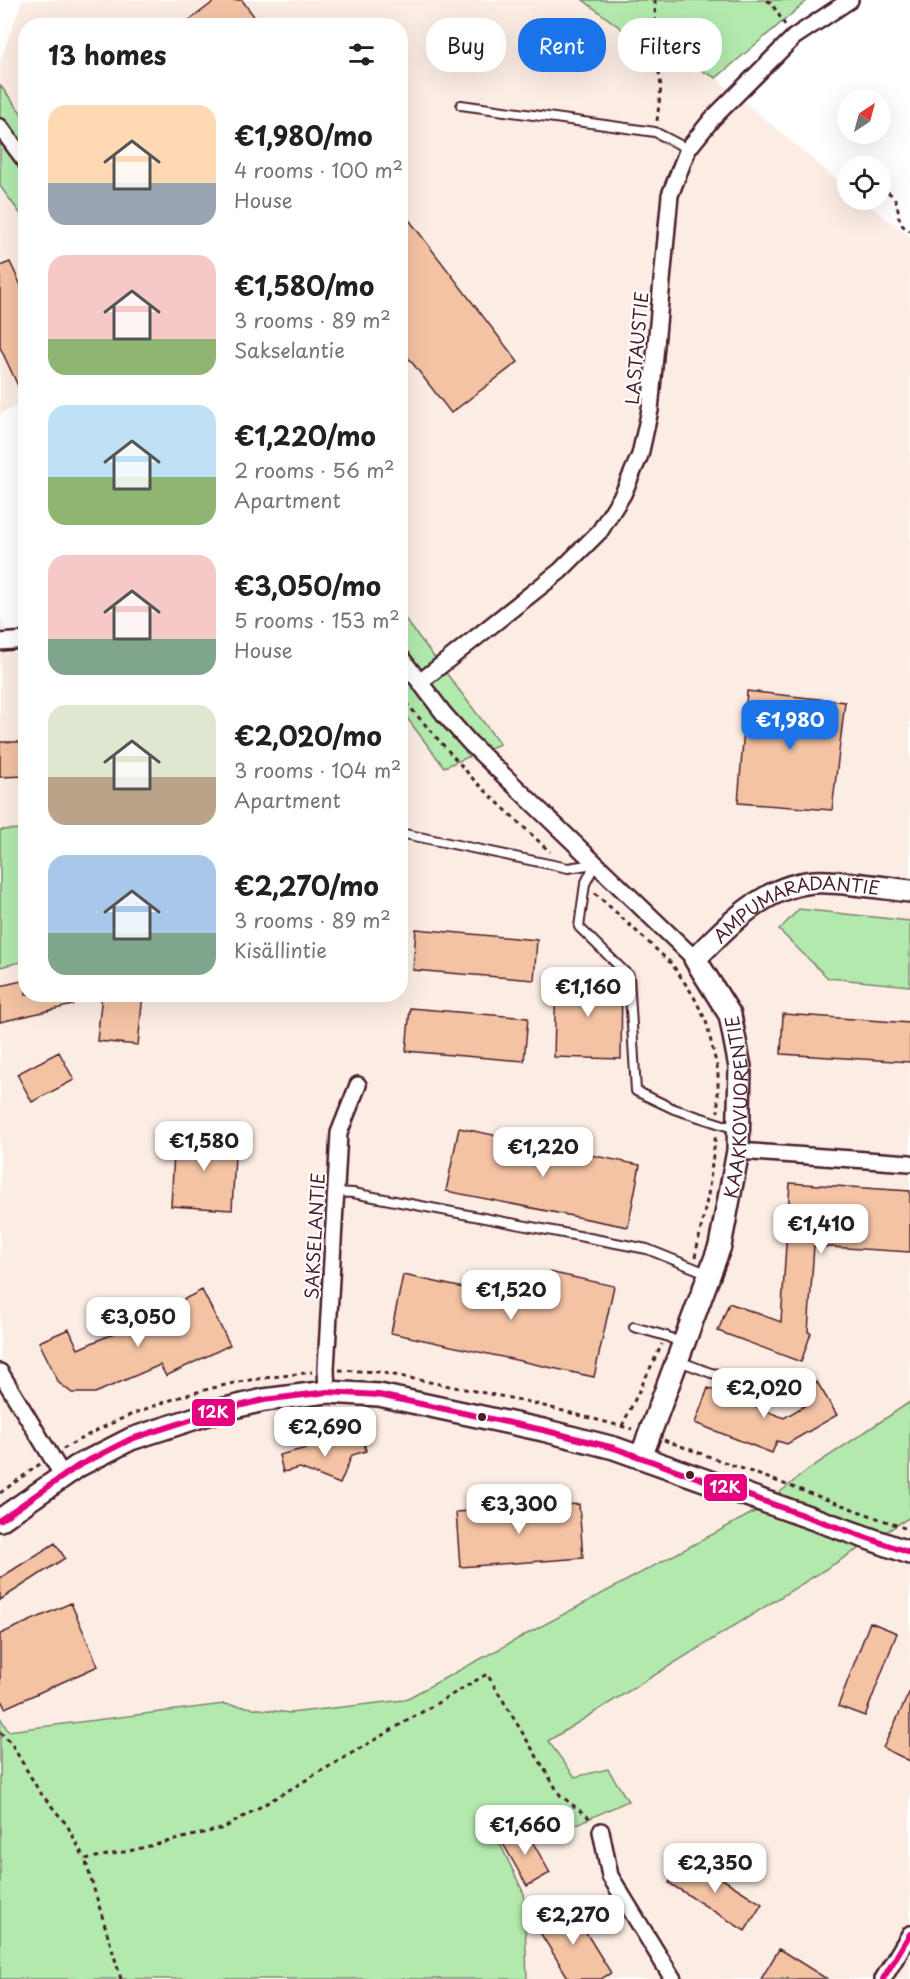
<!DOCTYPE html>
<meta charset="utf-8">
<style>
:root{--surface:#fff;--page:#f6f6f6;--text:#202124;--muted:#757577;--accent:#1a73e8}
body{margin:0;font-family:"Playpen Sans",sans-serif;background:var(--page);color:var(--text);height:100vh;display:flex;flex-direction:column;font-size:22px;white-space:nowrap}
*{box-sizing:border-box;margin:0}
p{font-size:20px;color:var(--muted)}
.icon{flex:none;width:33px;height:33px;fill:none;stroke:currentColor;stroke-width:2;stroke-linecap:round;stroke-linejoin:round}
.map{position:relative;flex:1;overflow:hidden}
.drawer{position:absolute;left:18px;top:18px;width:390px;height:984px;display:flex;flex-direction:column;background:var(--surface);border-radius:24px;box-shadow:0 6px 24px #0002}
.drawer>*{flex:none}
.hud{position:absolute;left:426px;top:18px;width:393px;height:54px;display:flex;gap:12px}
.needle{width:39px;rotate:36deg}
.fabs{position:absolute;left:837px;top:90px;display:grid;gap:12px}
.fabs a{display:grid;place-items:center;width:54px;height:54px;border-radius:50%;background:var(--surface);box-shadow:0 6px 24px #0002;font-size:30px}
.price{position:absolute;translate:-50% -51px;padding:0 14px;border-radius:12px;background:#fff;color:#222;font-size:20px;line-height:39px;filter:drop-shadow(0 2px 3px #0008)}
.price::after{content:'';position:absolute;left:50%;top:36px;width:18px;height:14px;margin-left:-9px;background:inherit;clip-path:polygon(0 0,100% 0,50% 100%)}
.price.on{background:var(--accent);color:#fff}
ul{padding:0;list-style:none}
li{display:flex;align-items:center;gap:18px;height:150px;padding:0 30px}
li span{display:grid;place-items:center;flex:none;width:168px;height:120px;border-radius:18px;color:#555}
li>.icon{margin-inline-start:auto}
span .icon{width:72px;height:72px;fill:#fffc;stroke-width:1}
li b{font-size:26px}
h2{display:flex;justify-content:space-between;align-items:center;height:72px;padding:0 30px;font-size:26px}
.tag{padding:0 21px;border-radius:24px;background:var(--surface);box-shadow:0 6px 24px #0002;font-size:21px;line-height:54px}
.tag.on{background:var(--accent);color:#fff}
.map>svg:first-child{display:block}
</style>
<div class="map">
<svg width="910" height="1979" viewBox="0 0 910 1979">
<rect width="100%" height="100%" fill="#fff"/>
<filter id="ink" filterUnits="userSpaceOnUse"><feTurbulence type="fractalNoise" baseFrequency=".0167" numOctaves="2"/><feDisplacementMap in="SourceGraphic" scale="12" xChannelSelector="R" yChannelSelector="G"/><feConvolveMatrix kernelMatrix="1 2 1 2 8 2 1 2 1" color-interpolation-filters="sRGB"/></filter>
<g filter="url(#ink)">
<path fill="#fcede4" d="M 22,0 L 583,0 L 638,41 L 683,60 L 716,78 L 847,188 L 848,200 L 861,200 L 910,236 L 910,921 L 799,909 L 828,978 L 910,986 L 910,1402 L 809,1469 L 756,1511 L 404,1700 L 290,1713 L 224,1704 L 7,1731 L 0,1717 L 0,967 L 25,961 L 26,994 L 400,994 L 401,710 L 444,767 L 500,743 L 401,612 L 400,26 L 26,26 L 25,118 L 0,85 L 0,61 Z
M 0,186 L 26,220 L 25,402 L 0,414 Z
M 0,617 L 6,628 L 6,653 L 25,651 L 25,829 L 0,830 Z
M 910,1517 L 910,1979 L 527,1979 L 524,1894 L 495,1833 L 542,1806 L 575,1777 L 548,1741 Z"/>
<path fill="#b2eaad" stroke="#7e846c" stroke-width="1.5" d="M 583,0 L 808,0 L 716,78 L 683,60 L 638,41 Z
M 0,85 L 25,118 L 25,220 L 0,186 Z
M 400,612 L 500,744 L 444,767 L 401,710 Z
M 25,829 L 25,961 L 0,967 L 0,830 Z
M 799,909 L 910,921 L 910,986 L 828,978 L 779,930 Z
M 910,1402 L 910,1517 L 548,1741 L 575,1777 L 608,1769 L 628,1801 L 573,1826 L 542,1806 L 495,1833 L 524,1894 L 527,1979 L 0,1979 L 0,1717 L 8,1731 L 224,1704 L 290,1713 L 404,1700 L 756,1511 L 809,1469 Z"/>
<path fill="#f4c3a4" stroke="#4a1f2b" stroke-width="1.5" d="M 216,0 L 242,0 L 261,26 L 182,26 Z
M 400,208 L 518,362 L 451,413 L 400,347 Z
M 10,262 L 26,296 L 26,403 L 0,347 L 0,266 Z
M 747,691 L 845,702 L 832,810 L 738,803 Z
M 0,742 L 26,742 L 26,776 L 0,777 Z
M 416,929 L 537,940 L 534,980 L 413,970 Z
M 556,977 L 622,979 L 621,1059 L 554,1057 Z
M 26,980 L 26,994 L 71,994 L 73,1005 L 0,1022 L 0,986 Z
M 102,994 L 143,994 L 138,1045 L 97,1041 Z
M 410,1008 L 528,1018 L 524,1061 L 406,1051 Z
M 783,1014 L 910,1023 L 910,1062 L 781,1054 Z
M 59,1052 L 74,1080 L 32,1102 L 17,1074 Z
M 459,1128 L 640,1165 L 628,1227 L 446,1191 Z
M 175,1134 L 236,1137 L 232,1210 L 171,1206 Z
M 790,1183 L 910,1191 L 910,1252 L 814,1246 L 808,1332 L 811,1333 L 801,1362 L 718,1331 L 729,1303 L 781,1322 Z
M 549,1272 L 614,1286 L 594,1377 L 391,1333 L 403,1275 L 542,1305 Z
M 202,1290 L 230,1345 L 166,1376 L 160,1365 L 95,1393 L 72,1393 L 59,1383 L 39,1342 L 69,1329 L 78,1349 L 140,1322 Z
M 817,1382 L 837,1415 L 787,1444 L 777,1441 L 772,1453 L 695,1423 L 708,1388 L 784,1418 L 806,1405 L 799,1393 Z
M 362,1434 L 366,1451 L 352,1455 L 340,1484 L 300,1468 L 283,1472 L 279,1455 Z
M 579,1504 L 583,1558 L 460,1567 L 456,1512 Z
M 55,1543 L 65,1558 L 0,1600 L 0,1578 Z
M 71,1603 L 98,1666 L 5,1708 L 0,1697 L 0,1634 Z
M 870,1622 L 897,1633 L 865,1716 L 838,1706 Z
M 910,1691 L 910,1761 L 883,1748 Z
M 524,1827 L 550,1873 L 527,1886 L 501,1840 Z
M 686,1856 L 762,1904 L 745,1931 L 669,1883 Z
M 569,1905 L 611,1973 L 601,1979 L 569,1979 L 536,1926 Z
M 779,1949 L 827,1979 L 761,1979 Z"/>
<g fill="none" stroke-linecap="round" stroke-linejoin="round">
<g stroke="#4a1f2b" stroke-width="12">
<path id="lane" d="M 461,105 L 655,132 L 688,149
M 400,833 L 568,868 L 594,864
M 595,864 L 585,884 L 579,927 L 629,976 L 636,1091 L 674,1109 L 736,1129
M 336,1192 L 353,1193 L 647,1249 L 709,1274
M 634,1327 L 666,1336 L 683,1344
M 679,1361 L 711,1373 L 763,1381"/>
</g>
<g stroke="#4a1f2b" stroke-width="20">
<path id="street" d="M 0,127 L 26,162
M 0,642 L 26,640
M 400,656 L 444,714 L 470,743 L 695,959
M 420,682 L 560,571 L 600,531 L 623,494 L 640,455 L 650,410 L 670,195 L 688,149 L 712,119 L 794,37 L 850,0
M 738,1151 L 910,1163
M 0,1372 L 63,1476
M 327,1392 L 326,1369 L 339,1133 L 358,1085
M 601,1831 L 610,1876 L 673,1979
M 883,1979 L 910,1934"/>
</g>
<g stroke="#4a1f2b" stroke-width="26">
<g id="secondary">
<path id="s1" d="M 641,1457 L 720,1246 L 738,1151 L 740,1067 L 730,1015 L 695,959 C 731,922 771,879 827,882 C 855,883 883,888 910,891"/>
<path d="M 0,1520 L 78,1466 L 131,1439 L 221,1410 L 264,1400 L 327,1392 L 379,1395 L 543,1430 L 614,1448 L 910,1553"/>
</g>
</g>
<path stroke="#4a1f2b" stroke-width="3" stroke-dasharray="4.5 4.5" stroke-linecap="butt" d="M 655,0 L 656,51 L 661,87 L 657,121
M 767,0 L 772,4 L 785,25
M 880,188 C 910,200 888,220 910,231
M 400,696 L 474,780 L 550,852
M 595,893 L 672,964 L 693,995 L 706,1021 L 718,1071 L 718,1112
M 695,1257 L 708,1195 L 716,1133
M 339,1370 L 379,1372 L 525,1401 L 632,1429
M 622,1426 L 662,1344
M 664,1440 L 910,1530
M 63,1449 C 115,1418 170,1397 230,1384 C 256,1378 285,1376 312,1372
M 0,1493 L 40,1464
M 0,1732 L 11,1743 L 39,1791 L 67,1825 L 85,1859
M 121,1979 L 85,1859 L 129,1851 L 224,1828 L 487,1674 L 560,1795 L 592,1820"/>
<use href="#lane" stroke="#fff" stroke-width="8"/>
<use href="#street" stroke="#fff" stroke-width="15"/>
<use href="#secondary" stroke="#fff" stroke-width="21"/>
<g stroke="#fff" stroke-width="10">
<path id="bus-1" d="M 0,1520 L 78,1466 L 131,1439 L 221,1410 L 264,1400 L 327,1392 L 379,1395 L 543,1430 L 614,1448 L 910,1553
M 883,1979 L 910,1934"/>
</g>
<use href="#bus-1" stroke="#e5007d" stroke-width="6"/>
</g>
</g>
<g fill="#4a1f2b" stroke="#fff" stroke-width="2">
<circle cx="482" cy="1417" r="5"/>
<circle cx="690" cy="1475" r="5"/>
</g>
<g text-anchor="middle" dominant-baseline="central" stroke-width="4.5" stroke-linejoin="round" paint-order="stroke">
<g font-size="18" fill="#4a1f2b" stroke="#fff">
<text transform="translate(636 348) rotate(-85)">LASTAUSTIE</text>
<text stroke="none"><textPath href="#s1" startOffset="645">AMPUMARADANTIE</textPath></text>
<text stroke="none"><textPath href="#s1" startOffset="366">KAAKKOVUORENTIE</textPath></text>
<text transform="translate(314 1236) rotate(-87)">SAKSELANTIE</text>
</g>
</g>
<g stroke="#fff" stroke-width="2">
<rect x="191" y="1398" width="45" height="29" rx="6" fill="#e5007d"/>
<rect x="703" y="1473" width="45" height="29" rx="6" fill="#e5007d"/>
</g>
<g font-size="16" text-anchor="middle" font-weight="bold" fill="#fff">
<text x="213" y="1418">12K</text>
<text x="725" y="1493">12K</text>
</g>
</svg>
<div class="fabs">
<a><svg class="needle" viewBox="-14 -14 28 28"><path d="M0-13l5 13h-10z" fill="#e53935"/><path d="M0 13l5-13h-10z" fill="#757577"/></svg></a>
<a><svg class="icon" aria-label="locate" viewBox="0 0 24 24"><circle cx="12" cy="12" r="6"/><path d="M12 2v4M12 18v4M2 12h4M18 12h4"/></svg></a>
</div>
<b class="price on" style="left:790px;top:751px">€1,980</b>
<b class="price" style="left:588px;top:1018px">€1,160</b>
<b class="price" style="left:204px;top:1172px">€1,580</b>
<b class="price" style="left:543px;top:1178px">€1,220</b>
<b class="price" style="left:821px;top:1255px">€1,410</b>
<b class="price" style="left:511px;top:1321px">€1,520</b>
<b class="price" style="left:138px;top:1348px">€3,050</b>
<b class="price" style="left:764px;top:1419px">€2,020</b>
<b class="price" style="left:325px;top:1458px">€2,690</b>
<b class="price" style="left:519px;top:1535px">€3,300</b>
<b class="price" style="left:525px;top:1856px">€1,660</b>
<b class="price" style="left:715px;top:1894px">€2,350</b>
<b class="price" style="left:573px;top:1946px">€2,270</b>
<div class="hud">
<a class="tag">Buy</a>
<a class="tag on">Rent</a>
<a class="tag">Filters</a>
</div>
<section class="drawer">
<h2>13 homes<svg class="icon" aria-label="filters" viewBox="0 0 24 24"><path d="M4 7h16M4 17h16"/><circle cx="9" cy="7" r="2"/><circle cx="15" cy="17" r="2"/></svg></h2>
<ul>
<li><span style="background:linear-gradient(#ffd9b3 65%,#9aa5b1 0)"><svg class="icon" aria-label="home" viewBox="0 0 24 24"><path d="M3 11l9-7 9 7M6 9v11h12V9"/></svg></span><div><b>€1,980/mo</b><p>4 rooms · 100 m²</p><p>House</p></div></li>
<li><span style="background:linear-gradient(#f6c9c9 70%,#8fb573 0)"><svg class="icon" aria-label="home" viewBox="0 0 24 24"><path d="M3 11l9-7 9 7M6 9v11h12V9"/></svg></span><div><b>€1,580/mo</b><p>3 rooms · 89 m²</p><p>Sakselantie</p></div></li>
<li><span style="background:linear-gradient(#bfe0f5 60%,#8fb573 0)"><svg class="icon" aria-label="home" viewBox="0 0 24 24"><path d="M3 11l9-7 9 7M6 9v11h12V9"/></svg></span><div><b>€1,220/mo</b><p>2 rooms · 56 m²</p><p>Apartment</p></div></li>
<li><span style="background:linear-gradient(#f6c9c9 70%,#7fa58c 0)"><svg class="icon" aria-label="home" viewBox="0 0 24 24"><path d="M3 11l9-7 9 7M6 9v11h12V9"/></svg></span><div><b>€3,050/mo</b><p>5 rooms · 153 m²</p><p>House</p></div></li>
<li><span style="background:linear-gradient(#dfe7d0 60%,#b9a48a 0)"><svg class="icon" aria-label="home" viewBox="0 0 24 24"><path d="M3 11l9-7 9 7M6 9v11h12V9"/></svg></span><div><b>€2,020/mo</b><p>3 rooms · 104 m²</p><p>Apartment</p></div></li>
<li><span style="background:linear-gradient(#a9c7e8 65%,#7fa58c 0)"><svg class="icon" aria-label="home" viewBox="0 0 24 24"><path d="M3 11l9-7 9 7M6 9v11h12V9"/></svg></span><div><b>€2,270/mo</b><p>3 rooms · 89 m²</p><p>Kisällintie</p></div></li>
</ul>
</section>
</div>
